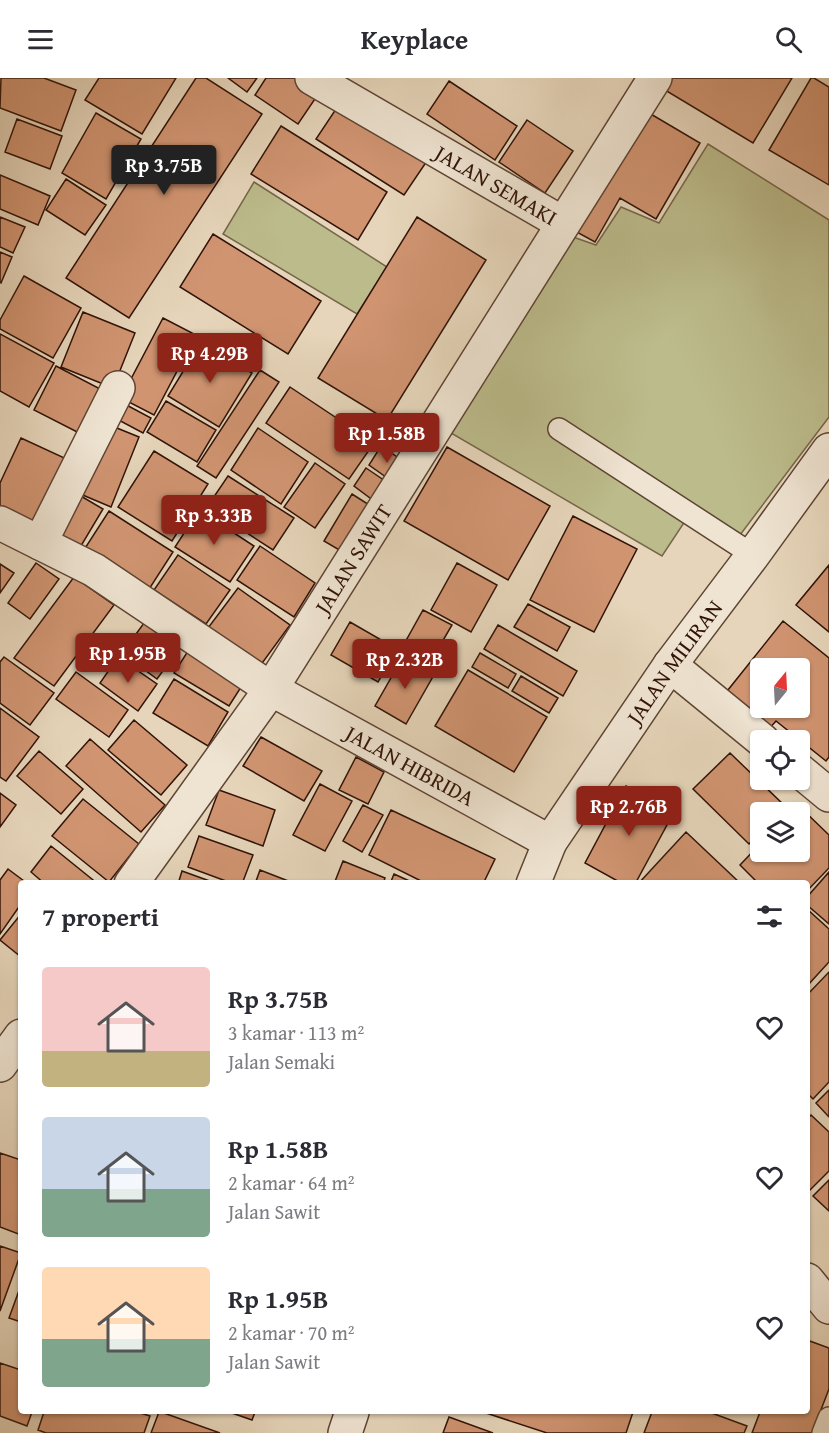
<!DOCTYPE html>
<html lang="id">
<meta charset="utf-8">
<style>
:root{--surface:#fff;--page:#f7f7f7;--text:#2b2b33;--muted:#7c7c81;--accent:#8f2418}
body{margin:0;font-family:"Gentium Book Plus",serif;background:var(--page);color:var(--text);height:100vh;display:flex;flex-direction:column;font-size:22px;white-space:nowrap}
*{box-sizing:border-box;margin:0}
p{font-size:20px;color:var(--muted)}
.icon{flex:none;width:33px;height:33px;fill:none;stroke:currentColor;stroke-width:2;stroke-linecap:round;stroke-linejoin:round}
.map{position:relative;flex:1;overflow:hidden}
.side{position:absolute;left:18px;top:802px;width:792px;height:534px;display:flex;flex-direction:column;background:var(--surface);border-radius:6px;box-shadow:0 2px 4px #0004}
.side>*{flex:none}
.needle{width:39px;rotate:18deg}
.tools{position:absolute;left:750px;top:580px;display:grid;gap:12px}
.tools a{display:grid;place-items:center;width:60px;height:60px;border-radius:6px;background:var(--surface);box-shadow:0 2px 4px #0004;font-size:30px}
.price{position:absolute;translate:-50% -51px;padding:0 14px;border-radius:6px;background:var(--accent);color:#fff;font-size:20px;line-height:39px;filter:drop-shadow(0 2px 3px #0008)}
.price::after{content:'';position:absolute;left:50%;top:36px;width:18px;height:14px;margin-left:-9px;background:inherit;clip-path:polygon(0 0,100% 0,50% 100%)}
.price.active{background:#222;color:#fff}
ul{padding:0;list-style:none}
li{display:flex;align-items:center;gap:18px;height:150px;padding:0 24px}
li span{display:grid;place-items:center;flex:none;width:168px;height:120px;border-radius:6px;color:#555}
li>.icon{margin-inline-start:auto}
span .icon{width:72px;height:72px;fill:#fffc;stroke-width:1}
li b{font-size:26px}
h2{display:flex;justify-content:space-between;align-items:center;height:72px;padding:0 24px;font-size:26px}
header{display:flex;justify-content:space-between;align-items:center;height:78px;padding:0 24px;background:var(--surface);font-size:27px;font-weight:700}
.map>svg:first-child{display:block}
</style>
<header><svg class="icon" aria-label="menu" viewBox="0 0 24 24"><path d="M4 6h16M4 12h16M4 18h16"/></svg>Keyplace<svg class="icon" aria-label="search" viewBox="0 0 24 24"><circle cx="10" cy="10" r="6"/><path d="M15 15l6 6"/></svg></header>
<div class="map">
<svg width="829" height="1355" viewBox="0 0 829 1355">
<rect width="100%" height="100%" fill="#e6d5ba"/>
<filter id="stains"><feTurbulence type="fractalNoise" baseFrequency=".00333" numOctaves="4"/><feColorMatrix values="0 0 0 0 .2 0 0 0 0 .09 0 0 0 0 .02 0 0 0 .5 -.17"/></filter>
<radialGradient id="worn" r=".72"><stop offset=".6" stop-color="#630" stop-opacity="0"/><stop offset="1" stop-color="#630" stop-opacity=".3"/></radialGradient>
<path fill="#bcbb8b" stroke="#76674a" stroke-width="1.5" d="M 708,66 L 829,142 L 829,339 L 740,457 L 693,431 L 662,478 L 451,355 L 570,158 L 596,167 L 621,129 L 659,145 Z
M 254,104 L 387,189 L 357,236 L 223,156 Z"/>
<path fill="#d09471" stroke="#311308" stroke-width="1.5" fill-rule="evenodd" d="M 1,0 L 44,0 L 76,12 L 61,53 L 0,30 Z
M 99,0 L 176,0 L 142,56 L 85,22 Z
M 196,0 L 206,0 L 262,36 L 129,240 L 66,200 Z
M 228,0 L 257,0 L 247,14 Z
M 266,0 L 302,0 L 321,12 L 298,46 L 255,17 Z
M 659,0 L 792,0 L 753,65 L 655,6 Z
M 811,0 L 814,0 L 829,9 L 829,107 L 769,72 Z
M 449,3 L 517,48 L 495,82 L 427,36 Z
M 342,22 L 429,80 L 404,117 L 316,61 Z
M 644,32 L 700,65 L 656,141 L 620,120 L 595,164 L 573,152 Z
M 96,35 L 141,61 L 106,121 L 62,95 Z
M 17,41 L 62,58 L 50,91 L 5,74 Z
M 527,42 L 573,73 L 545,115 L 499,84 Z
M 281,48 L 387,114 L 358,162 L 251,96 Z
M 0,97 L 50,118 L 38,147 L 0,131 Z
M 66,101 L 106,127 L 85,157 L 46,132 Z
M 0,139 L 25,149 L 13,175 L 0,169 Z
M 417,139 L 486,182 L 387,342 L 318,300 Z
M 213,156 L 321,223 L 288,276 L 180,209 Z
M 0,174 L 12,179 L 1,205 L 0,204 Z
M 24,198 L 81,230 L 53,280 L 0,251 L 0,242 Z
M 83,234 L 135,255 L 113,310 L 61,289 Z
M 163,240 L 196,257 L 154,337 L 121,320 Z
M 0,256 L 54,285 L 29,329 L 0,313 Z
M 201,264 L 252,295 L 219,349 L 168,318 Z
M 56,288 L 106,314 L 83,357 L 34,332 Z
M 260,292 L 279,304 L 216,400 L 197,388 Z
M 290,309 L 374,365 L 349,401 L 266,345 Z
M 119,323 L 151,340 L 143,355 L 111,338 Z
M 166,323 L 216,352 L 197,384 L 147,354 Z
M 107,346 L 139,359 L 111,429 L 78,415 Z
M 258,350 L 308,384 L 281,426 L 231,392 Z
M 21,360 L 71,383 L 41,451 L 0,433 L 0,405 Z
M 381,368 L 406,385 L 393,404 L 369,387 Z
M 447,369 L 550,428 L 508,502 L 404,443 Z
M 154,373 L 208,406 L 172,463 L 118,429 Z
M 315,385 L 345,406 L 315,450 L 284,429 Z
M 366,390 L 391,407 L 378,426 L 354,408 Z
M 228,398 L 294,440 L 273,472 L 207,429 Z
M 74,414 L 103,431 L 75,478 L 52,463 Z
M 352,416 L 374,430 L 346,476 L 324,463 Z
M 199,432 L 254,468 L 230,504 L 175,469 Z
M 109,433 L 173,474 L 144,519 L 80,478 Z
M 573,438 L 637,471 L 594,554 L 530,522 Z
M 260,468 L 315,505 L 294,539 L 237,502 Z
M 178,477 L 230,512 L 206,546 L 154,512 Z
M 36,485 L 59,501 L 30,541 L 8,525 Z
M 457,485 L 497,507 L 471,554 L 431,532 Z
M 0,486 L 14,495 L 0,515 Z
M 829,487 L 829,554 L 796,527 Z
M 74,499 L 114,527 L 54,608 L 14,580 Z
M 238,510 L 290,547 L 260,588 L 208,550 Z
M 528,526 L 570,549 L 557,573 L 514,549 Z
M 423,532 L 452,547 L 431,583 L 403,568 Z
M 147,541 L 182,567 L 157,601 L 122,575 Z
M 783,543 L 829,580 L 829,679 L 826,683 L 776,643 L 768,652 L 724,617 ZM 760,591 L 800,591 L 800,630 L 760,630 Z
M 350,544 L 397,571 L 378,604 L 331,577 Z
M 498,547 L 577,593 L 563,618 L 484,571 Z
M 188,573 L 243,606 L 229,628 L 174,595 Z
M 480,575 L 516,596 L 508,610 L 472,589 Z
M 404,577 L 435,595 L 406,646 L 375,628 Z
M 4,579 L 54,615 L 30,647 L 0,625 L 0,584 Z
M 118,579 L 157,606 L 138,633 L 100,605 Z
M 468,592 L 547,639 L 514,694 L 435,648 Z
M 76,594 L 128,632 L 109,659 L 56,621 Z
M 521,598 L 558,620 L 549,635 L 512,613 Z
M 174,601 L 228,634 L 208,668 L 153,635 Z
M 0,630 L 39,659 L 6,703 L 0,699 Z
M 134,642 L 187,687 L 161,717 L 108,672 Z
M 261,659 L 322,693 L 304,723 L 243,688 Z
M 90,661 L 165,727 L 141,754 L 66,688 Z
M 39,673 L 83,711 L 61,736 L 17,698 Z
M 730,675 L 786,729 L 780,735 L 760,735 L 760,754 L 749,766 L 693,711 Z
M 356,679 L 384,694 L 368,726 L 339,712 Z
M 320,706 L 352,723 L 325,773 L 293,757 Z
M 626,708 L 674,734 L 635,806 L 623,806 L 585,785 Z
M 219,712 L 275,732 L 263,768 L 206,747 Z
M 0,715 L 16,727 L 0,749 Z
M 83,721 L 139,766 L 109,804 L 52,758 Z
M 363,727 L 383,737 L 362,774 L 343,763 Z
M 798,727 L 829,757 L 829,790 L 807,813 L 807,806 L 759,806 L 740,787 L 760,766 L 760,774 L 800,774 L 800,735 L 790,735 Z
M 391,732 L 495,781 L 483,806 L 427,806 L 369,777 Z
M 686,754 L 741,806 L 638,806 Z
M 199,758 L 253,777 L 242,806 L 234,806 L 188,789 Z
M 51,768 L 98,806 L 45,806 L 31,794 Z
M 343,783 L 385,800 L 383,806 L 334,806 Z
M 8,791 L 28,806 L 21,806 L 21,826 L 0,856 L 0,802 Z
M 260,792 L 296,806 L 255,806 Z
M 182,793 L 218,806 L 178,806 Z
M 829,794 L 829,846 L 807,827 L 807,819 Z
M 394,796 L 416,806 L 390,806 Z
M 807,831 L 829,851 L 829,884 L 807,908 Z
M 21,836 L 21,879 L 0,862 Z
M 829,894 L 829,1004 L 813,1021 L 807,1015 L 807,917 Z
M 829,1012 L 829,1039 L 816,1025 Z
M 811,1037 L 829,1054 L 829,1093 L 807,1115 L 807,1041 Z
M 0,1075 L 21,1082 L 21,1157 L 0,1149 Z
M 829,1102 L 829,1133 L 813,1118 Z
M 0,1168 L 21,1175 L 0,1233 Z
M 21,1207 L 21,1244 L 9,1240 Z
M 807,1262 L 829,1270 L 829,1311 L 812,1355 L 752,1355 L 760,1334 L 807,1334 Z
M 0,1285 L 21,1292 L 21,1334 L 32,1334 L 27,1348 L 0,1338 Z
M 44,1334 L 137,1334 L 150,1338 L 144,1355 L 46,1355 L 38,1352 Z
M 159,1334 L 161,1334 L 220,1355 L 151,1355 Z
M 229,1334 L 255,1334 L 252,1342 Z
M 483,1334 L 633,1334 L 626,1355 L 547,1355 Z
M 652,1334 L 709,1334 L 747,1348 L 744,1355 L 644,1355 Z
M 449,1339 L 493,1355 L 443,1355 Z"/>
<g fill="none" stroke-linecap="round" stroke-linejoin="round">
<g stroke="#5e4434" stroke-width="24">
<path id="service" d="M 559,351 L 753,477
M 823,1355 L 829,1340"/>
</g>
<g stroke="#5e4434" stroke-width="36">
<g id="minor">
<path id="s1" d="M 312,0 L 562,145"/>
<path id="s2" d="M 0,445 L 94,492 L 271,611 L 550,764"/>
<path d="M 40,465 L 118,310"/>
<path d="M 670,587 L 763,663"/>
<path d="M 800,693 L 829,717"/>
<path id="s3" d="M 131,806 L 271,611 L 655,0"/>
<path id="s4" d="M 533,806 L 550,764 L 670,587 L 753,477 L 829,372"/>
<path d="M 0,987 L 21,958"/>
<path d="M 807,1202 L 829,1229"/>
<path d="M 345,1355 L 352,1334"/>
</g>
</g>
<use href="#service" stroke="#efe4d2" stroke-width="21"/>
<use href="#minor" stroke="#efe4d2" stroke-width="33"/>
</g>
<g text-anchor="middle" dominant-baseline="central" stroke-width="4.5" stroke-linejoin="round" paint-order="stroke">
<g font-size="22" fill="#311308" stroke="#efe4d2">
<text stroke="none"><textPath href="#s1" startOffset="213">JALAN SEMAKI</textPath></text>
<text stroke="none"><textPath href="#s3" startOffset="394">JALAN SAWIT</textPath></text>
<text stroke="none"><textPath href="#s4" startOffset="264">JALAN MILIRAN</textPath></text>
<text stroke="none"><textPath href="#s2" startOffset="477">JALAN HIBRIDA</textPath></text>
</g>
</g>
<rect width="100%" height="100%" filter="url(#stains)"/>
<rect width="100%" height="100%" fill="url(#worn)"/>
</svg>
<div class="tools">
<a><svg class="needle" viewBox="-14 -14 28 28"><path d="M0-13l5 13h-10z" fill="#e53935"/><path d="M0 13l5-13h-10z" fill="#7c7c81"/></svg></a>
<a><svg class="icon" aria-label="locate" viewBox="0 0 24 24"><circle cx="12" cy="12" r="6"/><path d="M12 2v4M12 18v4M2 12h4M18 12h4"/></svg></a>
<a><svg class="icon" aria-label="layers" viewBox="0 0 24 24"><path d="M12 4l9 5-9 5-9-5zM3 14l9 5 9-5"/></svg></a>
</div>
<b class="price active" style="left:164px;top:118px">Rp 3.75B</b>
<b class="price" style="left:210px;top:306px">Rp 4.29B</b>
<b class="price" style="left:387px;top:386px">Rp 1.58B</b>
<b class="price" style="left:214px;top:468px">Rp 3.33B</b>
<b class="price" style="left:128px;top:606px">Rp 1.95B</b>
<b class="price" style="left:405px;top:612px">Rp 2.32B</b>
<b class="price" style="left:629px;top:759px">Rp 2.76B</b>
<section class="side">
<h2>7 properti<svg class="icon" aria-label="filters" viewBox="0 0 24 24"><path d="M4 7h16M4 17h16"/><circle cx="9" cy="7" r="2"/><circle cx="15" cy="17" r="2"/></svg></h2>
<ul>
<li><span style="background:linear-gradient(#f6c9c9 70%,#c2b280 0)"><svg class="icon" aria-label="home" viewBox="0 0 24 24"><path d="M3 11l9-7 9 7M6 9v11h12V9"/></svg></span><div><b>Rp 3.75B</b><p>3 kamar · 113 m²</p><p>Jalan Semaki</p></div><svg class="icon" aria-label="heart" viewBox="0 0 24 24"><path d="M12 20l-8-8c-3-5 5-10 8-4 3-6 11-1 8 4z"/></svg></li>
<li><span style="background:linear-gradient(#c9d6e8 60%,#7fa58c 0)"><svg class="icon" aria-label="home" viewBox="0 0 24 24"><path d="M3 11l9-7 9 7M6 9v11h12V9"/></svg></span><div><b>Rp 1.58B</b><p>2 kamar · 64 m²</p><p>Jalan Sawit</p></div><svg class="icon" aria-label="heart" viewBox="0 0 24 24"><path d="M12 20l-8-8c-3-5 5-10 8-4 3-6 11-1 8 4z"/></svg></li>
<li><span style="background:linear-gradient(#ffd9b3 60%,#7fa58c 0)"><svg class="icon" aria-label="home" viewBox="0 0 24 24"><path d="M3 11l9-7 9 7M6 9v11h12V9"/></svg></span><div><b>Rp 1.95B</b><p>2 kamar · 70 m²</p><p>Jalan Sawit</p></div><svg class="icon" aria-label="heart" viewBox="0 0 24 24"><path d="M12 20l-8-8c-3-5 5-10 8-4 3-6 11-1 8 4z"/></svg></li>
</ul>
</section>
</div>
